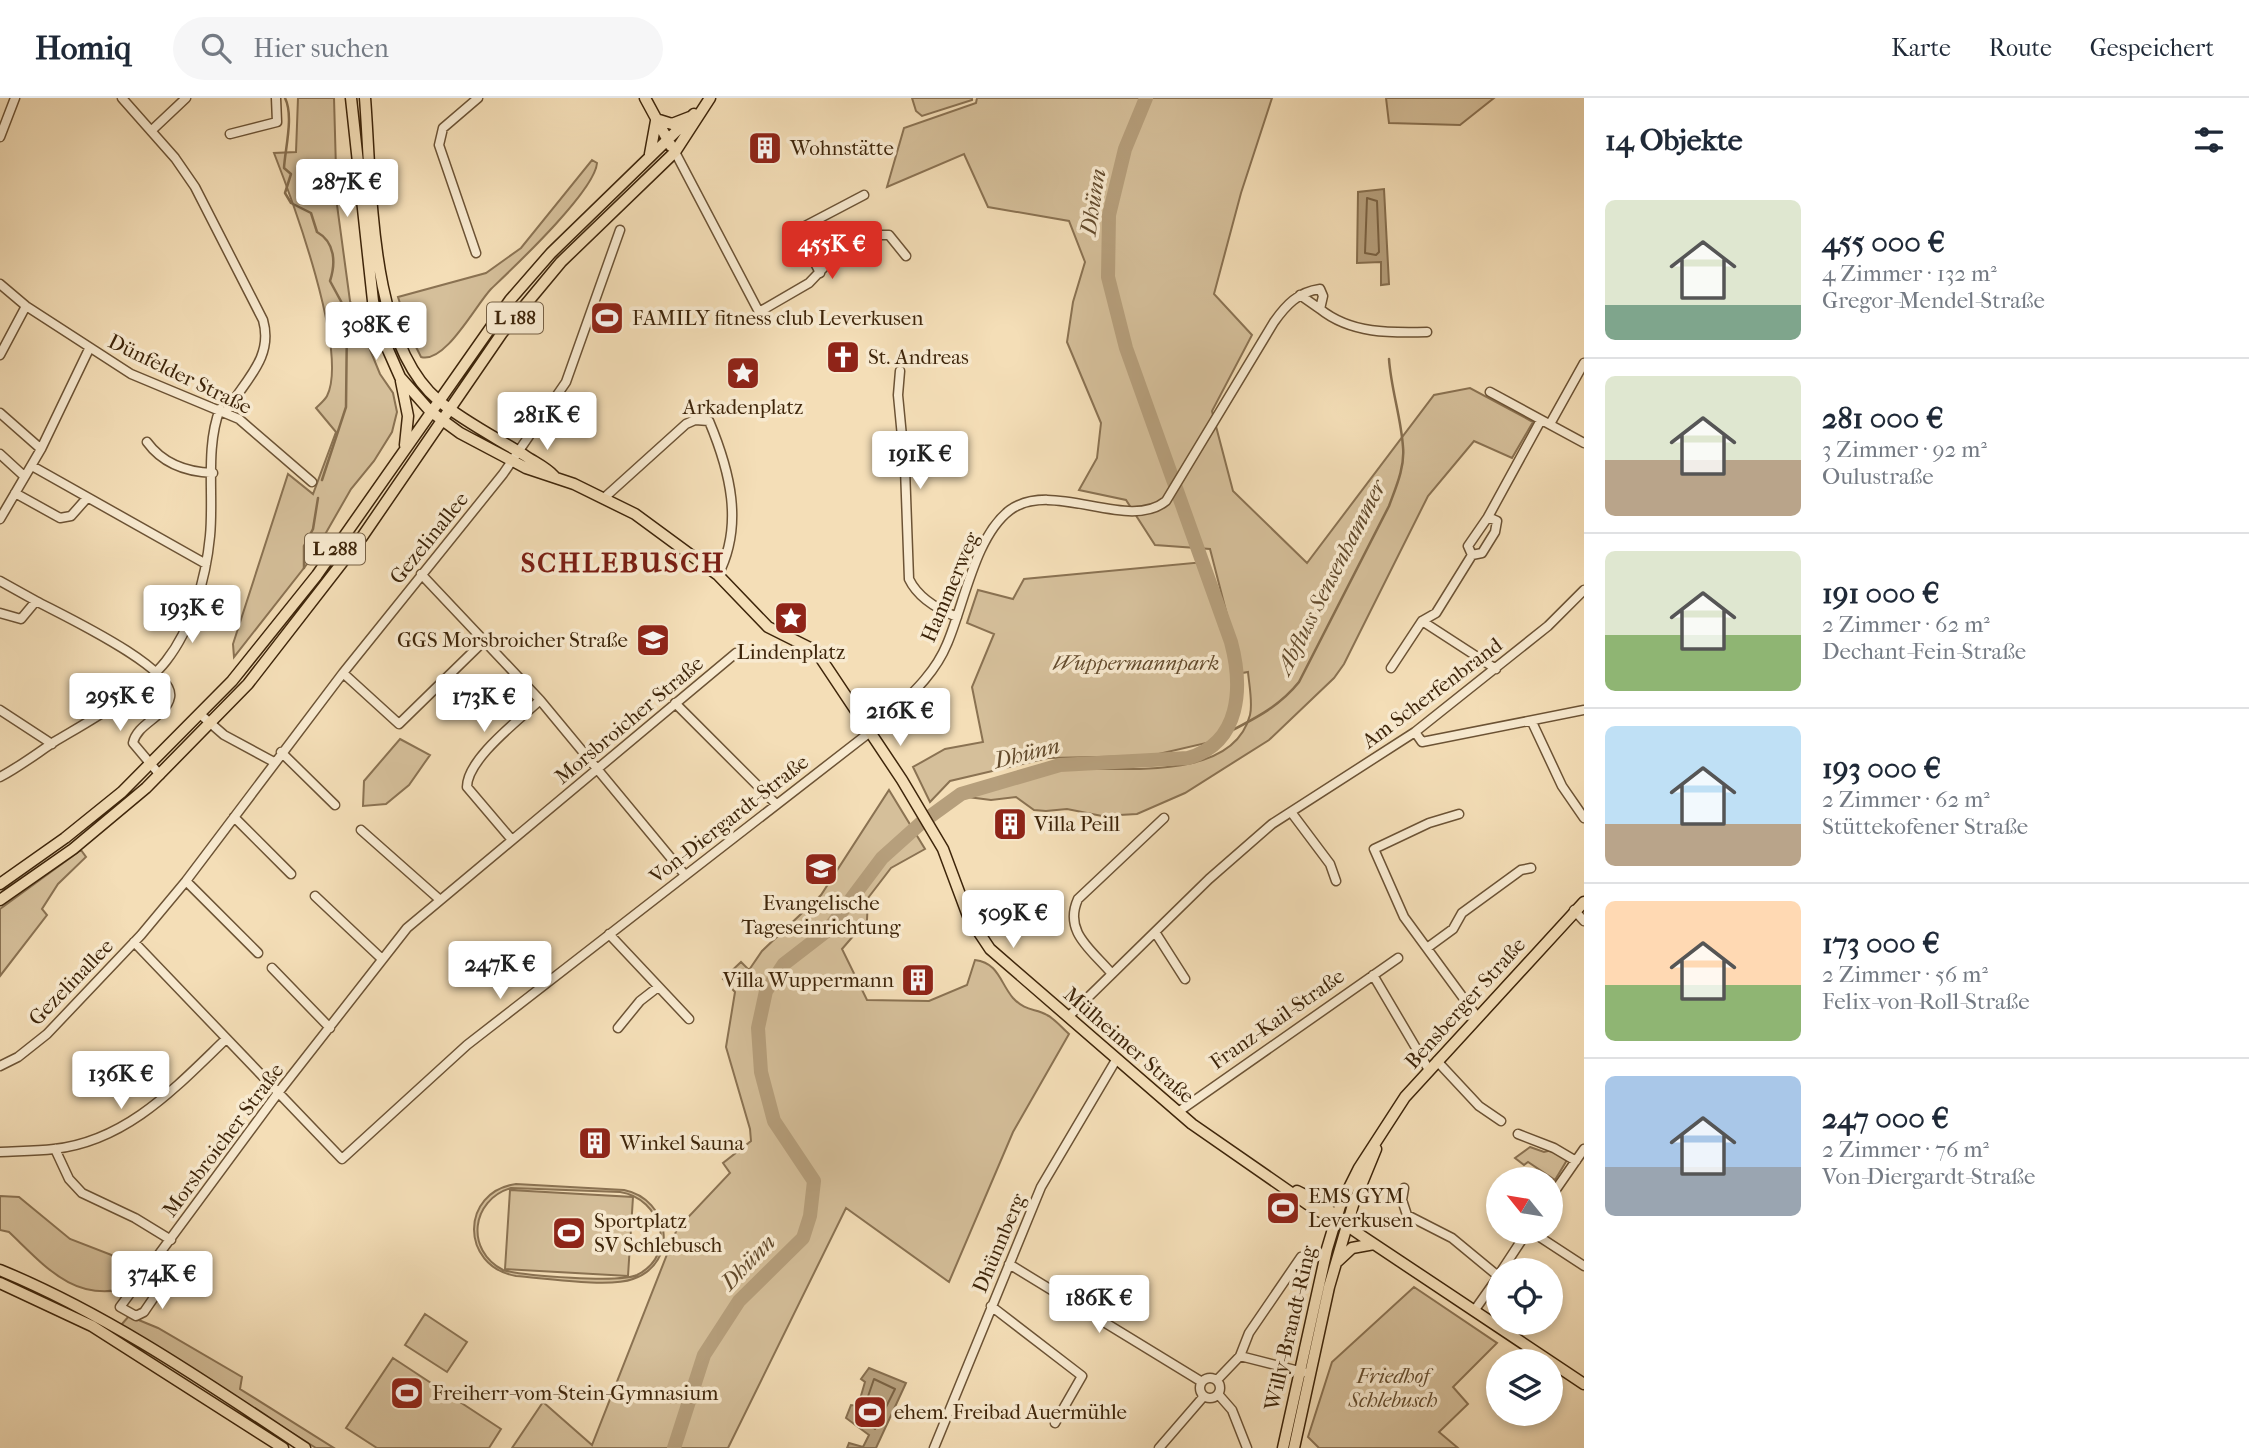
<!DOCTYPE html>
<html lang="de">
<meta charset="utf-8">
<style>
:root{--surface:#fff;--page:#f6f6f7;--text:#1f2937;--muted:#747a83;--line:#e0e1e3;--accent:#d93025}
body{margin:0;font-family:"IM FELL French Canon",serif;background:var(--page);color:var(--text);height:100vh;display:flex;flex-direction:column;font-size:26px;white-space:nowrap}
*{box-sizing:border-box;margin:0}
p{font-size:23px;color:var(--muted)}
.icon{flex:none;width:38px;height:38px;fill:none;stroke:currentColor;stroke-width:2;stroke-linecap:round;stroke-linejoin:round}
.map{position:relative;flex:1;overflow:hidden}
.details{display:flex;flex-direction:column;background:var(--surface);width:665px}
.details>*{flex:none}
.needle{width:46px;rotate:300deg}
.fabs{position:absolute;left:1486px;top:1069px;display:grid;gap:14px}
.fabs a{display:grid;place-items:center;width:77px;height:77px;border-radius:50%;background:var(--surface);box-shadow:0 4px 10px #0003;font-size:35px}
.price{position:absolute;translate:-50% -60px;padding:0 16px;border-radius:7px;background:#fff;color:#222;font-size:23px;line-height:46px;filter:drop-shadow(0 2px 4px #0008)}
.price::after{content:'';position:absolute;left:50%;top:42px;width:21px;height:16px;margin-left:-10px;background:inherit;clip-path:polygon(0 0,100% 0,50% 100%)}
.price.selected{background:var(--accent);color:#fff}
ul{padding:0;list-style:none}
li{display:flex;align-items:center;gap:21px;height:175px;padding:0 21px}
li+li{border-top:2px solid var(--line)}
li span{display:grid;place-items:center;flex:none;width:196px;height:140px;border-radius:10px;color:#555}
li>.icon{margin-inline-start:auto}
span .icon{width:84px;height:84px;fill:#fffc;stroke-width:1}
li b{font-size:30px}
h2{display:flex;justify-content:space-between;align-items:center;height:84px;padding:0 21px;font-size:30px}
header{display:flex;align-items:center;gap:42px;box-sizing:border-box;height:98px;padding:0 35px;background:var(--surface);border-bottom:2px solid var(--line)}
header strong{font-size:33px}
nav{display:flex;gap:38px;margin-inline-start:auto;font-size:24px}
.search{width:490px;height:63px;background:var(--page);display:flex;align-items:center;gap:18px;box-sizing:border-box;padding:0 24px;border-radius:38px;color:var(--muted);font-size:26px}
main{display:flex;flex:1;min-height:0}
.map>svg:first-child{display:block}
</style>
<header>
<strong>Homiq</strong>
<div class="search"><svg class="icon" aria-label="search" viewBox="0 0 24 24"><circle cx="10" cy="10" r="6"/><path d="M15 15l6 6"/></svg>Hier suchen</div>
<nav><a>Karte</a><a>Route</a><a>Gespeichert</a></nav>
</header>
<main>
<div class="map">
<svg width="1584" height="1350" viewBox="0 0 1584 1350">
<rect width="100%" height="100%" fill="#f4deb7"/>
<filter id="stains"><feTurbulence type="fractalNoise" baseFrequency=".00286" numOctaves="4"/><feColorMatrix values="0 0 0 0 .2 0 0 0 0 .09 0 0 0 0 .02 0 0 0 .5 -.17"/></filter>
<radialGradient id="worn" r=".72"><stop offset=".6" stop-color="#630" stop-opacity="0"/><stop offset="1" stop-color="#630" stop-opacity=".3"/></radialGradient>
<path fill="#d5bf9a" stroke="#8a7252" stroke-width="2" fill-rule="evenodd" d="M 298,0 L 334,0 L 337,107 L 350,203 L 380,276 L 393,295 L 397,314 L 392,334 L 374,363 L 351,391 L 311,461 L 234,559 L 233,546 L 288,376 L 313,396 L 336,334 L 316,310 C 320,306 325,302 327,298 C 349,254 292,101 274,55 L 296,54 Z
M 912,0 L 972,0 L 972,2 L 922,18 L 916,13 Z
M 977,0 L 1272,0 L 1241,95 L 1214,196 L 1252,237 L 1212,313 L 1233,393 L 1307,465 L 1434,297 L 1470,290 L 1533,324 L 1512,360 L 1474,343 L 1428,398 L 1344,566 L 1334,580 L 1269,642 L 1185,695 L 1137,716 L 1102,718 L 1067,711 L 1046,713 L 1034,712 L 1016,699 L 991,702 L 968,699 L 967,692 C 994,688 1019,675 1045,672 C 1101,665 1231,691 1250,617 C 1253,605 1249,586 1248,574 L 1242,575 L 1210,451 L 1155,447 L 1126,402 L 1079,392 L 1097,360 L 1101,325 L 1067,244 L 1073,204 L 1085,164 L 1069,123 L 988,109 L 964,56 L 887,89 L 904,30 L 976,5 Z
M 1386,0 L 1494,0 L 1460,27 L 1389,25 Z
M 592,62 L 597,65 C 595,93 514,169 491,191 C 475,208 445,266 421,259 L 410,237 L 398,199 L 486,175 L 521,150 Z
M 1204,464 L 1231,550 L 1239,598 L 1215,643 L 1150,658 L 1048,660 L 950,683 L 930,704 L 913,669 L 945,651 L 983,644 L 972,589 L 994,536 L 967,525 L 978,492 L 1013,501 L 1024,481 Z
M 400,641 L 430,657 L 409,687 L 386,706 L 363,708 L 364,683 Z
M 889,692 L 925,751 L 891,770 L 868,800 L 867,822 L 842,851 L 867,902 L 929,903 L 967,887 L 975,862 C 999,865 1000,885 1013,900 C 1026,914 1035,910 1047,917 C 1055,921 1062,930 1069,936 L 1013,1034 L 949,1184 L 846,1110 L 728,1350 L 512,1350 L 543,1304 L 592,1347 L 677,1131 L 730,1075 L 723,1065 L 751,1043 L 750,1031 L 726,949 L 735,894 L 723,881 L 741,864 L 749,872 L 762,853 L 821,797 Z
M 81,752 L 86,759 L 58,786 L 42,811 L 47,817 L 0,878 L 0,811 Z
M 1530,1049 L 1544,1054 L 1552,1052 L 1567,1062 L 1555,1082 L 1528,1064 L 1524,1067 L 1515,1060 Z
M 516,1086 L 624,1092 C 670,1101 680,1165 633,1181 C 609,1190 544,1180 516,1178 C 460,1168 460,1094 516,1086 ZM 511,1090 L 620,1094 C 661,1100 679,1156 637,1177 C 620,1185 523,1178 503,1172 C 465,1152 471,1102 511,1090 Z
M 510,1092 L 633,1099 L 628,1178 L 505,1171 Z
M 0,1098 L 19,1099 L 70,1141 L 127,1163 L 128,1190 C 74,1205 45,1168 9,1134 L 0,1132 Z
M 1414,1189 L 1497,1245 L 1453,1289 L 1468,1306 L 1439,1334 L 1458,1350 L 1319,1350 L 1308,1339 L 1332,1264 Z
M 425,1216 L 467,1244 L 447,1274 L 405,1247 Z
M 129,1218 L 158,1230 L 242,1279 L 240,1291 L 334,1350 L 316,1350 L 121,1227 Z
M 393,1260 L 501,1331 L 489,1350 L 377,1350 L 346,1330 Z"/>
<path fill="#b69f7c" stroke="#866e4e" stroke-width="2" d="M 1384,91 L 1389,186 L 1381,187 L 1381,164 L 1357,165 L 1358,94 Z
M 869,1270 L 906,1285 L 876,1350 L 847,1350 L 849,1345 L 863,1349 L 869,1337 L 846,1320 L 851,1307 L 858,1308 L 865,1284 L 861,1281 Z"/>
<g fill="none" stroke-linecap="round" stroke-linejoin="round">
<path stroke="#7a6243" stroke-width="2" d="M 1367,100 L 1377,103 L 1379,154 L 1376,157 L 1365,155 Z
M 874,1281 L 895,1291 L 875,1331 L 857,1318 L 864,1310 Z"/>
<path stroke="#866e4e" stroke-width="2.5" d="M 285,0 C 294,18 285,51 284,70 L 291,76 L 285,95 L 291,105 L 311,115 L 317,134 C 335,144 336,165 330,183 L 350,220 L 347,222 L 346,309 L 322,382
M 304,470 L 304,448 L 313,431 L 318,400
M 1225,636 C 1254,621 1279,609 1299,584 L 1389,408 C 1396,389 1405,369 1403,349 C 1401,319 1391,291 1389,261"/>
<path stroke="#b69f7c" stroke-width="14" d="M 674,1350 L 704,1257 L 739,1203 L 803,1140 L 810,1118 L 814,1083 L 774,1023 L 761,974 L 758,930 L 766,893 L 784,866 L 828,832 L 882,760 L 921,725 L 961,696 L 1060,667 L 1188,660 C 1241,645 1243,589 1231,544 L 1126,250 L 1108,179 L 1109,117 L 1125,51 L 1146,0"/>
<g stroke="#6c5335" stroke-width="11">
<path id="minor" d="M 122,0 L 175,60 L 195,89 L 263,222 C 274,260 244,283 226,314
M 151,33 L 186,0
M 230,36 L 277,24 L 276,0
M 0,39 L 15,0
M 675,54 L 759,214 L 809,185 L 830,163 L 880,137 L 889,137 L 906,158
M 476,155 L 439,47 L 443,30 L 478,0
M 820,175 L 801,137 L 805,128 L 864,97
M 0,186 L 26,208 L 131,276 L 239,321 L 312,384
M 1300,197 L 1320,211
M 0,257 L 26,208
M 900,273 L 898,297 L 905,370 L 909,481 C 918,500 937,511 957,519
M 1490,294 L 1584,345
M 0,315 L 41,351
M 1550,326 L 1584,265
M 147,344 C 163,366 186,374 213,375
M 0,356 L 24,378
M 32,368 L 206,466
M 15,395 L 60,420 L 71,418 L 87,400
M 604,400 L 686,326 L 695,322 L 709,323 C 730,373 744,427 718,477
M 1488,419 L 1541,322
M 1488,419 L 1497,423 L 1495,434 L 1482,455 L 1472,457 L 1468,448 Z
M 0,421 L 41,351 L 89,251
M 1472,457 L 1436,515 L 1422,523 L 1496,571
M 421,476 L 540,602 L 685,777
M 0,483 L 36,503 L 21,521 L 0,515
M 36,503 C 60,516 176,570 170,599 C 166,619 137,625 133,645 L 160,677
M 1391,570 L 1422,523
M 343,575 L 399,626 L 484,543
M 675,605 L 776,706
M 0,612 L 52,646
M 201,617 L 224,637 L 274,664
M 1532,624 L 1562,688 L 1584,720
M 1415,634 L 1422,644 L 1584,612
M 281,654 L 335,707
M 0,679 C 19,669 36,656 54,644 C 89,623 141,595 166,563 C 192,530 206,480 210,438 C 214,398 205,349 220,311
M 1291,714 L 1330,766 L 1336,783
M 1459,716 L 1429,725 L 1374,751 L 1404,819 L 1478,920
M 234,719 L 291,776
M 361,732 L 439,801
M 512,742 L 467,689 C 467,661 519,622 540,602
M 186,783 L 258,855
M 315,798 L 382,861
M 1574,812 L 1584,823
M 1155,834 L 1185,881
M 609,836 L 689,921
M 134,844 L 342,1061 L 467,947 L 883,624 C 907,600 934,578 947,546 C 964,507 975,438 1010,412 C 1053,381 1128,434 1166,403 L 1274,224 C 1286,207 1298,194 1320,191 L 1323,198 L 1320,211 C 1351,236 1391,235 1427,234
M 1427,850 L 1453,831 L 1462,815 L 1521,772 L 1531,770
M 272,870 L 330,930
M 1112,876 C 1092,852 1063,834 1078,801 L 1164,720
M 1373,877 L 1429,972
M 1068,919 L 1209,781 L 1272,726 L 1415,634 L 1548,528 L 1584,492
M 618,930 L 640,903 L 658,889
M 1437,963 L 1479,1008 L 1501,1023
M 0,968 L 18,959 L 47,936 L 141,837 L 186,783 L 343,575 L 503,376 L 566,284 L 620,132
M 1178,1014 L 1398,860
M 1518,1036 L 1554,1050 L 1576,1063
M 55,1051 L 69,1081 L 82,1095 L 135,1120 L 171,1142
M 0,1054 C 18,1053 36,1053 54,1051 C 127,1043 176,989 226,941
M 1404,1090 L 1402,1102 L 1407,1117 L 1452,1140 L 1498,1178
M 1497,1090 L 1498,1091
M 1550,1100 L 1584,1051
M 1532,1134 L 1584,1168
M 1009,1166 L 1202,1284
M 1502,1172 L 1527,1134
M 145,1176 L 156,1183 L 159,1192 L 144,1214 L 136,1218 L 120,1209 L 278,995 L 407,830 L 736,555
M 991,1208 L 1082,1278 L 1055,1325
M 1474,1213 L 1498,1179
M 1240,1258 L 1303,1274
M1200 1290a10 10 0 1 1 20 0a10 10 0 1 1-20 0Z
M 1217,1282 L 1240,1258 L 1249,1235 L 1301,1159
M 1218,1296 L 1232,1312 L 1247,1350
M 934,1350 L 1041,1089 L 1116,962
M 1159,1350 L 1204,1298"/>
</g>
<g stroke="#3e250a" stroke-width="13">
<path id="major" d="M 351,0 L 373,203 L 381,236 L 400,279 L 430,313 L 460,335 L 526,370 L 574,386 L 635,416 L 718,477 L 768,529 L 816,553 L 902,682 L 943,751 L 968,818 L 990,851 L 1192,1026 L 1316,1112 L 1336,1120
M 365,0 C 372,86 368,244 439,303 C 465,324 495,339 524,357 C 534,364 546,369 554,378
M 645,0 L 671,48
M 656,21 L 672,26 L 690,19
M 650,56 L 656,23
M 401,283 L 408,318 L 405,347
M 0,786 L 65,740 L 122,694 L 232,583 L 317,477 L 510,202 L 551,155 L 694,16
M 0,802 L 73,751 L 146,690 L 248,586 L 362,439 L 502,235 L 561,164 L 675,54 L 710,0
M 1297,1093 L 1325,1107 L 1336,1120 L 1362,1138 L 1584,1286
M 1338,1163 L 1352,1150 L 1374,1146
M 0,1172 C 109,1217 207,1285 305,1350
M 0,1185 L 92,1228 L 283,1350
M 1283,1350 L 1327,1151 L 1340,1108 L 1359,1070 L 1405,999 L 1584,804
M 1294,1350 L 1329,1189 L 1353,1107 L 1376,1051"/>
</g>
<use href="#minor" stroke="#f8ead0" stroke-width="8"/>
<use href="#major" stroke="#f4deb7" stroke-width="10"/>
</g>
<defs>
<g id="building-square" transform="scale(1.75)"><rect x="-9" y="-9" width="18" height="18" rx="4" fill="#8f2418" stroke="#f8ead0"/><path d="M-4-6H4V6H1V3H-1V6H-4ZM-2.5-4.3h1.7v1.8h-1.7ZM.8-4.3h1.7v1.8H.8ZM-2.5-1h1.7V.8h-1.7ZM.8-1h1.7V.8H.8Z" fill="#fff"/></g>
<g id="stadium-square" transform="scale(1.75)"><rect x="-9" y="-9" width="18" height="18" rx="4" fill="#8f2418" stroke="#f8ead0"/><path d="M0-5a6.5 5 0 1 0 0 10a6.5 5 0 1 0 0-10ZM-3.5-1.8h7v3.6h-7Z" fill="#fff"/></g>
<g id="church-square" transform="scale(1.75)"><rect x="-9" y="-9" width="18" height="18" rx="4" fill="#8f2418" stroke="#f8ead0"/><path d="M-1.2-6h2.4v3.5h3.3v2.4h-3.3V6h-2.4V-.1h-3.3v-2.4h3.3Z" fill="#fff"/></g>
<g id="sight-square" transform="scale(1.75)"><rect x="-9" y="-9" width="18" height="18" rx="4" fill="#8f2418" stroke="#f8ead0"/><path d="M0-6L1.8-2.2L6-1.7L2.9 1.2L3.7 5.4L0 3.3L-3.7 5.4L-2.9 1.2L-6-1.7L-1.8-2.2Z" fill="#fff"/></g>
<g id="school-square" transform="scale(1.75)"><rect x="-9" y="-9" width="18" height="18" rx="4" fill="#8f2418" stroke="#f8ead0"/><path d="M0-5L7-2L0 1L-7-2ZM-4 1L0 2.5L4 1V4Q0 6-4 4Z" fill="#fff"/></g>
</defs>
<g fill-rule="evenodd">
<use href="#building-square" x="765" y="50"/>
<use href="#stadium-square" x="607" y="220"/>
<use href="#church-square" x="843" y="259"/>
<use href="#sight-square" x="743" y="275"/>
<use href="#sight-square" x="791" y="520"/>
<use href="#school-square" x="653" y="542"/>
<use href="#building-square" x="1010" y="726"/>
<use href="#school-square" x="821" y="771"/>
<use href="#building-square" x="918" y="882"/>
<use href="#building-square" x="595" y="1045"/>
<use href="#stadium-square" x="1283" y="1110"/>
<use href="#stadium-square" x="569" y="1135"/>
<use href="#stadium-square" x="407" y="1295"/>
<use href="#stadium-square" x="870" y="1314"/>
</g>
<g text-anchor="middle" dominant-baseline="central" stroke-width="7" stroke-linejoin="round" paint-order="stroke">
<g fill="#f8ead0" stroke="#766045" stroke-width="2">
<rect x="487" y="204.5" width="56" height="31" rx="5"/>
<rect x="305" y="435.5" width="60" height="31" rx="5"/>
</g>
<g font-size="19" font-weight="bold" fill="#3e250a">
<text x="515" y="220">L 188</text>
<text x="335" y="451">L 288</text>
</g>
<g font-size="21" fill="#3e250a" stroke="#f8ead0" text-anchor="start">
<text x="790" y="50">Wohnstätte</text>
<text x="632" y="220">FAMILY fitness club Leverkusen</text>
<text x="868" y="259">St. Andreas</text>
<text x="743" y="309" text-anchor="middle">Arkadenplatz</text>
<text x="628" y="542" text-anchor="end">GGS Morsbroicher Straße</text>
<text x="791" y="554" text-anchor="middle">Lindenplatz</text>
<text x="1034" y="726">Villa Peill</text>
<text x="821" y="805" text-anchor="middle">Evangelische<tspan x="821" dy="24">Tageseinrichtung</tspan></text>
<text x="894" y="882" text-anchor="end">Villa Wuppermann</text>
<text x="620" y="1045">Winkel Sauna</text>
<text x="1308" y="1098">EMS GYM<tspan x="1308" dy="24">Leverkusen</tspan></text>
<text x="594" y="1123">Sportplatz<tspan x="594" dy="24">SV Schlebusch</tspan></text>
<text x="432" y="1295">Freiherr-vom-Stein-Gymnasium</text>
<text x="894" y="1314">ehem. Freibad Auermühle</text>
</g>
<g font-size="21" fill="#3e250a" stroke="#f8ead0">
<text transform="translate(180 276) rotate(26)">Dünfelder Straße</text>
<text transform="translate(429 440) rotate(-51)">Gezelinallee</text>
<text transform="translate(950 489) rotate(-67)">Hammerweg</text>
<text transform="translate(1432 595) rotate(-37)">Am Scherfenbrand</text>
<text transform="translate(629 622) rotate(-40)">Morsbroicher Straße</text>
<text transform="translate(729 721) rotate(-38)">Von-Diergardt-Straße</text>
<text transform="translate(71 884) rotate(-46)">Gezelinallee</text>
<text transform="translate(1465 905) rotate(-48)">Bensberger Straße</text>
<text transform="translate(1277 921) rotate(-35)">Franz-Kail-Straße</text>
<text transform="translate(1129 947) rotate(41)">Mülheimer Straße</text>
<text transform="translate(223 1042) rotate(-53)">Morsbroicher Straße</text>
<text transform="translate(999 1145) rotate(-67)">Dhünnberg</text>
<text transform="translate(1290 1230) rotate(-77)">Willy-Brandt-Ring</text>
</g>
<g font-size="21" font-style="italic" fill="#644c2e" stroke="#f8ead0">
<text x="1136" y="565">Wuppermannpark</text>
<text x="1393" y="1278">Friedhof<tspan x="1393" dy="24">Schlebusch</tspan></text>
</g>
<g font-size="23" font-style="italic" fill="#624a2c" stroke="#f8ead0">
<text transform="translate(1093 104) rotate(-81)">Dhünn</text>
<text transform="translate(1331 479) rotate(-63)">Abfluss Sensenhammer</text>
<text transform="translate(1027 655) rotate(-14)">Dhünn</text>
<text transform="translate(748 1164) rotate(-46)">Dhünn</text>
</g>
<g font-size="28" font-weight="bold" letter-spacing="2" fill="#7a1f14" stroke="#f8ead0">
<text x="623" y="464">SCHLEBUSCH</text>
</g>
</g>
<rect width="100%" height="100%" filter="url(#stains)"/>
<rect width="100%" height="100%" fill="url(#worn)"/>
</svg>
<div class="fabs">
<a><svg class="needle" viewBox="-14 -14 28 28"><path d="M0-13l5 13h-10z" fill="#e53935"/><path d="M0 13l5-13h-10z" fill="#747a83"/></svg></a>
<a><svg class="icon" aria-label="locate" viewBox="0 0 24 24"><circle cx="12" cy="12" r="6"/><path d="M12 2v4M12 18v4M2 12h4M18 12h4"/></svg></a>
<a><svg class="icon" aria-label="layers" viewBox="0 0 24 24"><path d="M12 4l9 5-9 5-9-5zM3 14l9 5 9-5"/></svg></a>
</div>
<b class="price" style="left:347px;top:121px">287K €</b>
<b class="price selected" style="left:832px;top:183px">455K €</b>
<b class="price" style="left:376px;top:264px">308K €</b>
<b class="price" style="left:547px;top:354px">281K €</b>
<b class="price" style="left:920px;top:393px">191K €</b>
<b class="price" style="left:192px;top:547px">193K €</b>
<b class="price" style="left:120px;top:635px">295K €</b>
<b class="price" style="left:484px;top:636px">173K €</b>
<b class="price" style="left:900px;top:650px">216K €</b>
<b class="price" style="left:1013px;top:852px">509K €</b>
<b class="price" style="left:500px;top:903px">247K €</b>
<b class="price" style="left:121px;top:1013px">136K €</b>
<b class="price" style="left:162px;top:1213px">374K €</b>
<b class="price" style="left:1099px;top:1237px">186K €</b>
</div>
<section class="details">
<h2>14 Objekte<svg class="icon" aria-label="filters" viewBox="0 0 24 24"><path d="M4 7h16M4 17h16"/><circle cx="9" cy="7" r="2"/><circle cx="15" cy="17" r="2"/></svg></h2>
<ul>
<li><span style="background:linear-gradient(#dfe7d0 75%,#7fa58c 0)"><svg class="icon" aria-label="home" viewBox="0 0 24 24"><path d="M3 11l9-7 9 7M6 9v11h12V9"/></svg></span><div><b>455 000 €</b><p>4 Zimmer · 132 m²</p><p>Gregor-Mendel-Straße</p></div></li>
<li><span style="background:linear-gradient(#dfe7d0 60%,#b9a48a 0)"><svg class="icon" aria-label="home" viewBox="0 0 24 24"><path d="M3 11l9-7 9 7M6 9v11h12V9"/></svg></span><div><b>281 000 €</b><p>3 Zimmer · 92 m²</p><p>Oulustraße</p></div></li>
<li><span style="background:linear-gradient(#dfe7d0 60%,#8fb573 0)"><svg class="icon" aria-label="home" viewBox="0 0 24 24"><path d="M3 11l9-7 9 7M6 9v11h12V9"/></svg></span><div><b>191 000 €</b><p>2 Zimmer · 62 m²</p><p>Dechant-Fein-Straße</p></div></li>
<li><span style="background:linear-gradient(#bfe0f5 70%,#b9a48a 0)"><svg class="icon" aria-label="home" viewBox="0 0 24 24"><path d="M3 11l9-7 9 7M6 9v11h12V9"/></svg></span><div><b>193 000 €</b><p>2 Zimmer · 62 m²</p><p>Stüttekofener Straße</p></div></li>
<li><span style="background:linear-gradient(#ffd9b3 60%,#8fb573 0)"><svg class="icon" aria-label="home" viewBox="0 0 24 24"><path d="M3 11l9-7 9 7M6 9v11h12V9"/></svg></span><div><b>173 000 €</b><p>2 Zimmer · 56 m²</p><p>Felix-von-Roll-Straße</p></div></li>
<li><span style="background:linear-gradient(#a9c7e8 65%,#9aa5b1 0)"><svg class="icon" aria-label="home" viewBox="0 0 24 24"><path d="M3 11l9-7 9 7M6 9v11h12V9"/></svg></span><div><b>247 000 €</b><p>2 Zimmer · 76 m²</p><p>Von-Diergardt-Straße</p></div></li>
</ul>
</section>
</main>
